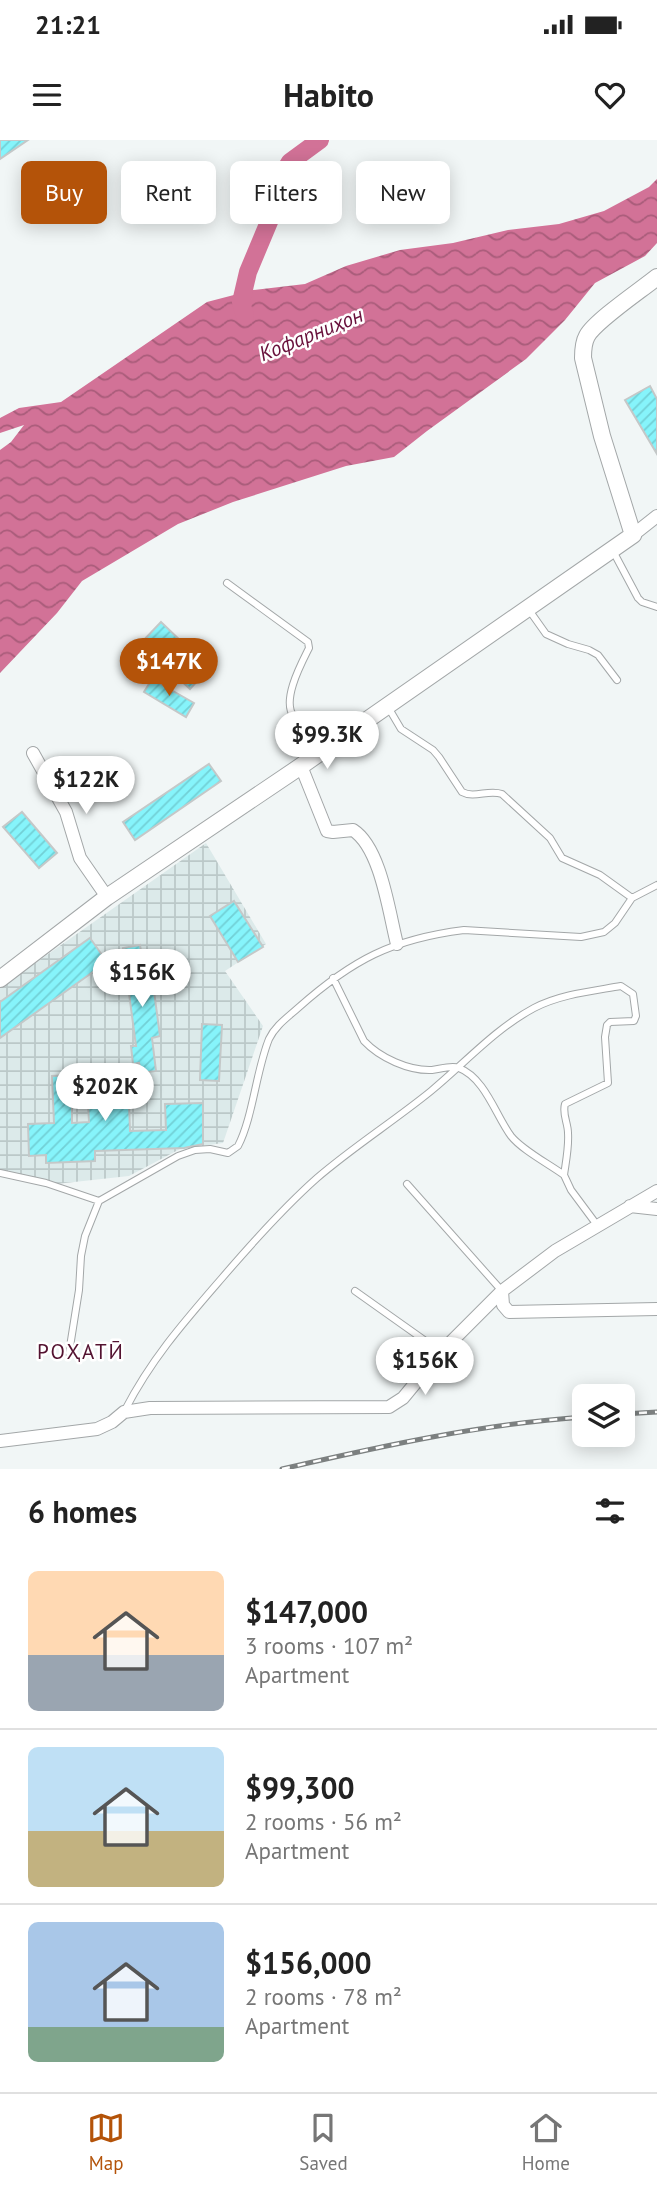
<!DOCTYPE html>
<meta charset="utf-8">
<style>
:root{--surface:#fff;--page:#f2f2f2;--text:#222;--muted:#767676;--line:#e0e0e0;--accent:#b45309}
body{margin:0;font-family:"PT Sans",sans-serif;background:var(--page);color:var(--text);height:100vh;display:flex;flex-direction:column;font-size:26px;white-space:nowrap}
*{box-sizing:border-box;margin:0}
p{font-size:23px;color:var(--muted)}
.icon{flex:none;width:38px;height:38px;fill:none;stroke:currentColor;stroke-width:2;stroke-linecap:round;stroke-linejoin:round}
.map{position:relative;height:1329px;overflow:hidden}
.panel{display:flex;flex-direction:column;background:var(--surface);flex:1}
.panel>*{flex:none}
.hud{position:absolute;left:21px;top:21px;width:616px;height:63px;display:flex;gap:14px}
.tools{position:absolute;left:572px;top:1244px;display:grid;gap:14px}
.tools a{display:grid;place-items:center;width:63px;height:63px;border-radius:10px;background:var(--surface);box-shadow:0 4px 18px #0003;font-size:35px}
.price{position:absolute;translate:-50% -60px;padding:0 16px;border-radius:24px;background:#fff;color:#222;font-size:23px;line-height:46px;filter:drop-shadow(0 2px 4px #0008)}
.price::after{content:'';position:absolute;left:50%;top:42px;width:21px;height:16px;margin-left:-10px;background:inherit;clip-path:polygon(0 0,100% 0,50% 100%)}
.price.current{background:var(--accent);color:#fff}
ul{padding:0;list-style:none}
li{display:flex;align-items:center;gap:21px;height:175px;padding:0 28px}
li+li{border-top:2px solid var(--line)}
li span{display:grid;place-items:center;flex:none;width:196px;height:140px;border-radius:10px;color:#555}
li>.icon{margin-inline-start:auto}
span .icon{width:84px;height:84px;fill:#fffc;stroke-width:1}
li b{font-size:30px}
h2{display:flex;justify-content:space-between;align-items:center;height:84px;padding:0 28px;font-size:30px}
.pill{padding:0 24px;border-radius:10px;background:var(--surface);box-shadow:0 4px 18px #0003;font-size:24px;line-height:63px}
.pill.current{background:var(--accent);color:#fff}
.status{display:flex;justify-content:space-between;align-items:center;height:49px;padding:0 35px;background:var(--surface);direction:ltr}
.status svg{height:19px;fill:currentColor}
header{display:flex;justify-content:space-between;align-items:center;height:91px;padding:0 28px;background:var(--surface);font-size:32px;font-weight:800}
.menu{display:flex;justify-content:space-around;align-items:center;height:98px;border-top:2px solid var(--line);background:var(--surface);font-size:19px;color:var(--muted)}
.menu a{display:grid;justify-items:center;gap:4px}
.menu .current{color:var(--accent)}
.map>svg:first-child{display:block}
</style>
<div class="status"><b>21:21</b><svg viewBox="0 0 49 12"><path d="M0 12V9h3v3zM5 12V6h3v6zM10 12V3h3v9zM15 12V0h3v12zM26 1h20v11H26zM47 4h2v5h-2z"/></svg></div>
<header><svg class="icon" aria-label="menu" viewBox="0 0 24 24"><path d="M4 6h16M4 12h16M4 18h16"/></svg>Habito<svg class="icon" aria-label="heart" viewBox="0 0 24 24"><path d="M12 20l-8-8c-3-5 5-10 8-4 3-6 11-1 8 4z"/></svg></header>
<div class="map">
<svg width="657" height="1329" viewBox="0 0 657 1329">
<defs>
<pattern id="industrial-grid" width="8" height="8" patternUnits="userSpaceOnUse" patternTransform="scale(1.75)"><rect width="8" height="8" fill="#dceaea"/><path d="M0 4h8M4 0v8" fill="none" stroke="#bbc8c8"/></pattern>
<pattern id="water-waves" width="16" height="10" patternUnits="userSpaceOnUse" patternTransform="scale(1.75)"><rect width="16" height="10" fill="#d27297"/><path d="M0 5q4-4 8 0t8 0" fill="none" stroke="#a95c7a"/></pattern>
<pattern id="building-hatch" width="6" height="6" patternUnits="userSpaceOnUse" patternTransform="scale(1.75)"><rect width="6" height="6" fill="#86f4fb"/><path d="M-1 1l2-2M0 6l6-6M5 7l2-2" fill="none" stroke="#72d0d6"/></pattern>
</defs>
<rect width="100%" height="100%" fill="#f1f6f6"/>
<path fill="url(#industrial-grid)" d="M 206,703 L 266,804 L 225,831 L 263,886 L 223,1003 L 180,1009 L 129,1036 L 56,1044 L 0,1033 L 0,848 Z"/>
<path fill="url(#water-waves)" d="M 657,39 L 657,103 L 645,116 L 595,143 L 565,180 L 526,219 L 427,291 L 394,317 L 346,326 L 233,362 L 178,384 L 82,441 L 57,473 L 0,533 L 0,310 L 11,302 L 24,285 L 0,293 L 0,278 L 19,268 L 61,262 L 207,162 L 253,150 L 305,144 L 346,126 L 400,110 L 453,103 L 508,90 L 559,84 L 604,71 L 649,47 Z"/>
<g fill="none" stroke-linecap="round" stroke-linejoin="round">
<path stroke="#d27297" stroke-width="18" d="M 245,176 L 241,162 L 248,132 L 271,77 L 275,47 L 290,22 L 320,0"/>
</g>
<path fill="url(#building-hatch)" stroke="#c4c8c8" stroke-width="2" fill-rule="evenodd" d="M 0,0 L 28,0 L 0,19 Z
M 650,246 L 657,259 L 657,314 L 625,260 Z
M 161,482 L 209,528 L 190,549 L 141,503 Z
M 152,539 L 194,563 L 186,577 L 144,552 Z
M 209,624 L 221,641 L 135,700 L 123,682 Z
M 22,672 L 57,713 L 39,728 L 3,687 Z
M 234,761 L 263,807 L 238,822 L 210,776 Z
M 90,798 L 107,822 L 0,898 L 0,862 Z
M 140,805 L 144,830 L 151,829 L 160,896 L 152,898 L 156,931 L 141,933 L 139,923 L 133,924 L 131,906 L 136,906 L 123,808 Z
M 202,884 L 222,885 L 219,941 L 200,940 Z
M 113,933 L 116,935 L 117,964 L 129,963 L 130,991 L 166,990 L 165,964 L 203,963 L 203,1004 L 184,1008 L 95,1011 L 95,1021 L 46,1023 L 46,1015 L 29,1016 L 28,984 L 54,983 L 52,936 ZM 88,964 L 89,982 L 72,983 L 72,965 Z"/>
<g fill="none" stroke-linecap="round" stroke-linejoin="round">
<g stroke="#a3a7a8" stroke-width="8">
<path id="lane" d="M 613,411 L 638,458 L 642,462 L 657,467
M 227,443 L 308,502 L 309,508 C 301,524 281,561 294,577 C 303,588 317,598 328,607
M 529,470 L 546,494 L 568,504 L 589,510 L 598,515 L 617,540
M 388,567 L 401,589 L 433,610 L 439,617 L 462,652 C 475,659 488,649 502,654 L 550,698 L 562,718 L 600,735 L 632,758
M 0,1033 L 46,1043 L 99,1061
M 564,1035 L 571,1050 L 597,1085
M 407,1044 L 502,1151
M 355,1151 L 441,1212
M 69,1213 L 79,1150 L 81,1116 L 85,1096 L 99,1061 L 178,1016 L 195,1010 L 210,1009 L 228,1013 L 238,1006 C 253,977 256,931 269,899 C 275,886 288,877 298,868 C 352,820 392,799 464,790 L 581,797 L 604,792 L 615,783 L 632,758 L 657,745
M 125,1270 C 152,1218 184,1182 222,1138 C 252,1103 282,1069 317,1038 C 353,1007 394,981 431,951 C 465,923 495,889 534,868 C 561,854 593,851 621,846 L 633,854 L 636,876 L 634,881 L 610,882 L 607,885 L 605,897 L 608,943 L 565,964 C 562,974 568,983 568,993 C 569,1007 566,1021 564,1035 C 549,1024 522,1010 511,996 C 496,976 485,938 459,928 C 452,925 440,929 432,930 C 409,931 380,918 364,901 L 333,838"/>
</g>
<g stroke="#a3a7a8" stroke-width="14">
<path id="street" d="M 633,395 L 657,376
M 33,613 L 66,672 L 80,718 L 107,757
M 301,626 L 327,691 L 333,692 L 353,690 C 381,708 389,773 397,804
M 630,1066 L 657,1069
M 502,1151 L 503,1165 L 509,1172 L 657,1169
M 0,1301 L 97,1289 L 112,1282 L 124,1272 L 150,1268 L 389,1267 L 403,1258 L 441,1212 L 502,1151 L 555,1111 L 657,1051"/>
</g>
<g stroke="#a3a7a8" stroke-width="18">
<path id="secondary" d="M 0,839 L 107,757 L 301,626 L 633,395 L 602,296 L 583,218 C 583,211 583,203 587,196 C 595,181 641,150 657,137"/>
</g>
<use href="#lane" stroke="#fff" stroke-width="6"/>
<use href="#street" stroke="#fff" stroke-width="12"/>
<use href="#secondary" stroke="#fff" stroke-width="16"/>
<g stroke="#7c8080" stroke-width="5">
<path id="rail" d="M 623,1274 L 657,1272
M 282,1329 C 382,1306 482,1284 584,1277"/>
</g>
<use href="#rail" stroke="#fff" stroke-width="2.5" stroke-dasharray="8" stroke-linecap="butt"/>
</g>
<g text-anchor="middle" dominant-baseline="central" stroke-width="5" stroke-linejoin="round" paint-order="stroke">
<g font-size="21" font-style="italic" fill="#69113c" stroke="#fff">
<text transform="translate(311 194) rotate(-22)">Кофарниҳон</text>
</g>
<g font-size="21" letter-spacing="2" fill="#531230" stroke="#fff">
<text x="81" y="1211">РОҲАТӢ</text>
</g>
</g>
</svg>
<div class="tools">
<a><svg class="icon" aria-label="layers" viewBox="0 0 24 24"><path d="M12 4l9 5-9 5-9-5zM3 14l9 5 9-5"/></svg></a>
</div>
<b class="price current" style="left:169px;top:558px">$147K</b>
<b class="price" style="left:327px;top:631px">$99.3K</b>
<b class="price" style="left:86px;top:676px">$122K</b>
<b class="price" style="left:142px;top:869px">$156K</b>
<b class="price" style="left:105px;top:983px">$202K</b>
<b class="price" style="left:425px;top:1257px">$156K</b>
<div class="hud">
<a class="pill current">Buy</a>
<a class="pill">Rent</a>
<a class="pill">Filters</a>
<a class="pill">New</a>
</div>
</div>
<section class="panel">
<h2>6 homes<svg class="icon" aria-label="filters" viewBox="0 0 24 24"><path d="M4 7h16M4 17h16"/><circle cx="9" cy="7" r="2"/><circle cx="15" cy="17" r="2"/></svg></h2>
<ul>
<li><span style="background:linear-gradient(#ffd9b3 60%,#9aa5b1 0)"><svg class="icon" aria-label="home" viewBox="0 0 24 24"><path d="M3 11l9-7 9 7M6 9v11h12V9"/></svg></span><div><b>$147,000</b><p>3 rooms · 107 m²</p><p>Apartment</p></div></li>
<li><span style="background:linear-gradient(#bfe0f5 60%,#c2b280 0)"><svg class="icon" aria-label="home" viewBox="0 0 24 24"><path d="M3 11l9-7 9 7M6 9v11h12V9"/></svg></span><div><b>$99,300</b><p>2 rooms · 56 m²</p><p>Apartment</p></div></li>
<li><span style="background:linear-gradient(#a9c7e8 75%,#7fa58c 0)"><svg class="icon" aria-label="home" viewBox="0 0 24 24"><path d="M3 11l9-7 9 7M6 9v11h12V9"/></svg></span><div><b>$156,000</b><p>2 rooms · 78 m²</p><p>Apartment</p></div></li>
</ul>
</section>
<nav class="menu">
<a class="current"><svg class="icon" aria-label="map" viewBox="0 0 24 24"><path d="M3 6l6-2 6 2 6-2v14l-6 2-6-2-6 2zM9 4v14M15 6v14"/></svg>Map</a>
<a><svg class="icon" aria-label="saved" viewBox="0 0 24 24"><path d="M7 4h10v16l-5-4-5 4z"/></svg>Saved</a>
<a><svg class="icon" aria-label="home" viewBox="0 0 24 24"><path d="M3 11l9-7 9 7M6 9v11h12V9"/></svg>Home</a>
</nav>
